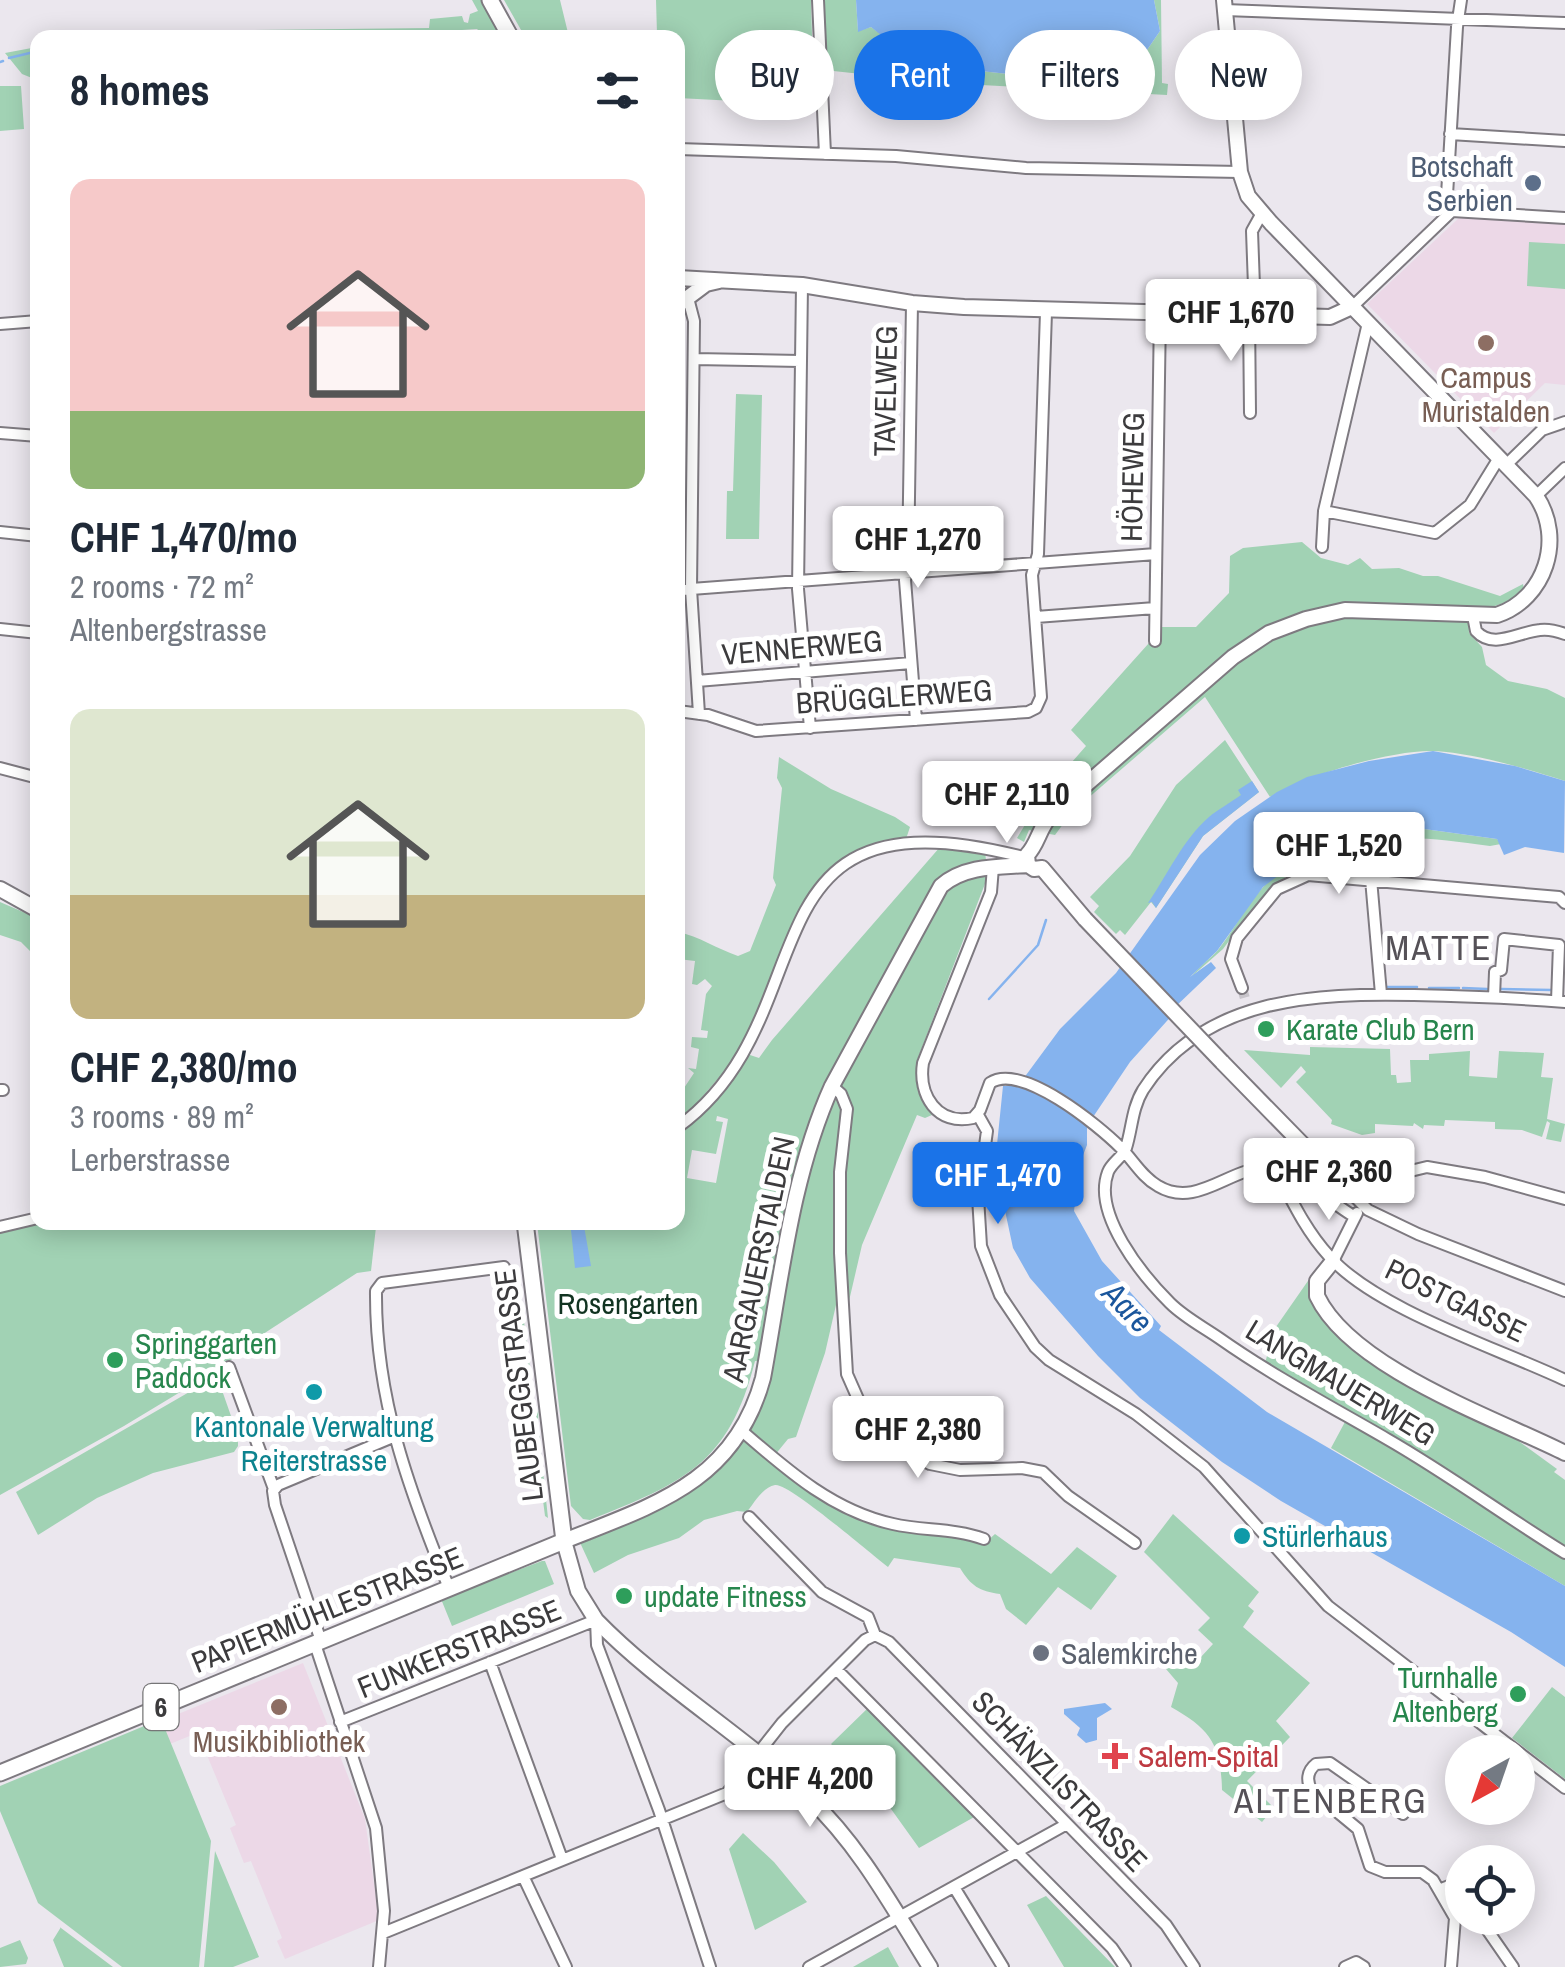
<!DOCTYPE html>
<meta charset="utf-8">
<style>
:root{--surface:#fff;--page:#f6f6f7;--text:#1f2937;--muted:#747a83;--accent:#1a73e8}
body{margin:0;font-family:"Archivo Narrow",sans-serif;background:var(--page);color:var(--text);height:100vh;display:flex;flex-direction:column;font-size:38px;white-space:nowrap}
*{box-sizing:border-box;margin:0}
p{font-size:32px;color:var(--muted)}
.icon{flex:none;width:55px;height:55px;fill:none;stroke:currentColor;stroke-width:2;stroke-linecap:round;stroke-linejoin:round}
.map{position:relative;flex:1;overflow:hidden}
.sheet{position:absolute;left:30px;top:30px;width:655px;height:1200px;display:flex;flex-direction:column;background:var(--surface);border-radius:20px;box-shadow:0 5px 25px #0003}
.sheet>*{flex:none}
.guide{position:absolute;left:715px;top:30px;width:700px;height:90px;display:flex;gap:20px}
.needle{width:65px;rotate:220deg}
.controls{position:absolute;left:1445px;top:1735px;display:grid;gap:20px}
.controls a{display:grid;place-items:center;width:90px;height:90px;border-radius:50%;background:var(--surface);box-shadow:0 5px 25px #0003;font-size:50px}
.price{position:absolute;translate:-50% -85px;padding:0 22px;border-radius:10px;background:#fff;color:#222;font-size:32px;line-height:65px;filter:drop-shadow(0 2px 5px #0008)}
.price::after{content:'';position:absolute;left:50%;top:60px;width:30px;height:22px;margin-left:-15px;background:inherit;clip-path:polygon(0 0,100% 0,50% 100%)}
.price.on{background:var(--accent);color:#fff}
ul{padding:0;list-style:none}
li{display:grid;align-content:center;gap:20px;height:530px;padding:0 40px}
li span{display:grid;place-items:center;height:310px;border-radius:20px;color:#555}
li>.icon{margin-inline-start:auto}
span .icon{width:180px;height:180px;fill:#fffc;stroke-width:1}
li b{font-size:42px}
h2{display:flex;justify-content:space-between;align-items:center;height:120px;padding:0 40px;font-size:42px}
.tag{padding:0 35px;border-radius:45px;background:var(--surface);box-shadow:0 5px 25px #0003;font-size:35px;line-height:90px}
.tag.on{background:var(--accent);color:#fff}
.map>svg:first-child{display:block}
</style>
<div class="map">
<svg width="1565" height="1967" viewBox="0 0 1565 1967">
<rect width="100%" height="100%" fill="#ebe7ee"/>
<path fill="#ecd8e7" d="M 1460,217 L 1565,222 L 1565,385 L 1545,383 L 1494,433 L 1367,304 Z
M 678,321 L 685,321 L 683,458 L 678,458 L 683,457 L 683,439 L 678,438 Z
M 303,1663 L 365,1819 L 379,1920 L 285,1959 L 277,1941 L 282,1938 L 251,1861 L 244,1863 L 230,1828 L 236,1825 L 204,1748 L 198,1749 L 192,1735 L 170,1744 L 161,1721 Z"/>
<path fill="#a1d2b4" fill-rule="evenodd" d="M 472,0 L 482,0 L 501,37 L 485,37 L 477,29 L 462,30 L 463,38 L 138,38 L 247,30 L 429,28 L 430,19 L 462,16 L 464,22 L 468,23 L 470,14 L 478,11 Z
M 504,0 L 560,0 L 569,37 L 525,37 Z
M 656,0 L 811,0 L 814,105 L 678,98 L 678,38 L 627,37 L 657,34 Z
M 821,0 L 856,0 L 858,31 L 871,27 L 890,41 L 906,42 L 914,64 L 1027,76 L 1087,78 L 1088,75 L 1110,66 L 1119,69 L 1147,50 L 1160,31 L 1154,0 L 1161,0 L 1162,83 L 1168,84 L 1167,95 L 945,83 L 824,70 Z
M 37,47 L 37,80 L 22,74 L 5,53 Z
M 0,86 L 21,86 L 24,129 L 0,131 Z
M 1529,242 L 1565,244 L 1565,289 L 1527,286 Z
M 736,394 L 762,395 L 759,539 L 726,539 L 727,491 L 733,491 Z
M 1302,542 L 1321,558 L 1348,565 L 1360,558 L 1372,569 L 1399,568 L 1423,576 L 1438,576 L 1500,596 L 1523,584 L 1524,589 C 1507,605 1491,609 1468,608 L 1469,633 L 1482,647 L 1486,665 L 1508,681 L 1547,689 L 1565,698 L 1565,781 C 1524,768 1478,754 1435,751 C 1394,749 1306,775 1270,797 L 1205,697 L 1072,812 L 1055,835 L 1029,830 L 1024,842 L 1017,838 L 1043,795 L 1086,746 L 1071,730 L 1149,643 L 1158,642 L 1158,627 L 1196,627 L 1229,593 L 1230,556 L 1243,548 Z
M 1225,740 L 1259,792 L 1203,836 L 1156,908 L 1151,902 L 1125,935 L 1120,930 L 1116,934 L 1094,912 L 1099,906 L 1090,897 L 1130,856 L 1176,785 Z
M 779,757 L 831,789 L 895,817 L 910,827 L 906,839 L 874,848 L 838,863 L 802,904 L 759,1010 L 735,1059 L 678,1125 L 678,1097 L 694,1073 L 688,1068 L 696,1069 L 699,1049 L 691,1047 L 692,1037 L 707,1038 L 708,1031 L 701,1030 L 706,994 L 712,986 L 705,979 L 697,985 L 692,984 L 695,961 L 678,959 L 678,932 C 699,936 717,949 738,956 L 750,951 L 776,885 L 773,878 L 782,788 L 777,778 Z
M 1424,829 L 1497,839 L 1501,844 L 1490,846 C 1423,837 1382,831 1314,857 L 1308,860 L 1308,868 L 1296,867 L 1255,906 L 1223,949 L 1191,977 C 1197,968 1209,960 1218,950 C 1234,930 1246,905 1264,886 C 1306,844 1367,831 1424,829 Z
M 940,847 L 985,852 L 988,876 L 916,1063 L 918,1092 L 932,1115 L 925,1118 L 917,1115 L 862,1245 L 849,1301 L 836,1305 L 825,1353 L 796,1437 L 788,1439 L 770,1461 L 833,1505 L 985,1543 L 995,1534 L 1051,1574 L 1077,1547 L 1117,1576 L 1091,1610 L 1058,1587 L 1026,1625 L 1006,1609 L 1000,1594 C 979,1591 971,1586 960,1568 L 894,1558 L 888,1567 C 872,1555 788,1482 775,1485 C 763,1487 754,1503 747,1512 L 737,1511 L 704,1520 L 679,1538 L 628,1555 L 594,1573 L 577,1536 L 630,1515 L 729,1449 L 765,1362 L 755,1361 C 729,1465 682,1483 590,1520 L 583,1519 L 571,1506 L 537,1223 L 678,1222 L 678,1130 L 730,1078 L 747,1054 L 759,1058 L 772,1040 ZM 717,1116 L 728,1119 L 716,1183 L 687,1178 L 692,1150 L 716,1154 L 723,1122 L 716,1121 Z
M 0,902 L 37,918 L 37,954 L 34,955 L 21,942 L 0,935 Z
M 1310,1047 L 1390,1049 L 1391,1075 L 1396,1075 L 1397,1083 L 1411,1082 L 1410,1060 L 1429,1060 L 1429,1054 L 1470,1051 L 1469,1076 L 1497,1078 L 1499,1051 L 1544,1053 L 1541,1077 L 1553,1078 L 1547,1119 L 1565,1124 L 1561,1142 L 1546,1139 L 1550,1123 L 1547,1121 L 1542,1137 L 1522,1130 L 1495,1129 L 1495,1122 L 1445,1120 L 1444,1126 L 1424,1125 L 1423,1129 L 1414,1123 L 1413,1126 L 1375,1124 L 1375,1133 L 1362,1135 L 1331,1124 L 1332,1120 L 1296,1082 L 1306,1072 L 1301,1066 L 1281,1088 L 1244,1050 L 1310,1055 Z
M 38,1222 L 375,1222 L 376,1227 L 371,1271 L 357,1273 L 257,1338 L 225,1365 L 124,1426 L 0,1495 L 0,1232 Z
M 1310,1278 L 1348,1341 L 1513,1437 L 1557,1469 L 1554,1472 L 1565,1480 L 1565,1586 L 1331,1448 L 1346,1420 L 1526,1531 L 1528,1535 L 1533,1527 L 1462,1480 L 1275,1372 L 1265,1363 L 1267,1356 L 1262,1347 Z
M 521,1298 L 535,1408 L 528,1417 L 513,1298 Z
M 525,1298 L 539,1393 L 538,1425 L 548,1518 L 545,1516 L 533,1423 L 539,1409 Z
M 217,1376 L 238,1436 L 238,1446 L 234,1452 L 153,1473 L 97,1498 L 38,1535 L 16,1492 Z
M 1173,1514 L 1259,1592 L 1248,1606 L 1254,1611 L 1243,1627 L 1310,1683 L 1276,1721 L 1290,1737 L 1247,1781 L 1274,1808 L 1262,1822 L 1222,1790 C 1221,1744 1210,1729 1171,1707 L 1178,1683 L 1166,1669 L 1189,1648 L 1200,1658 L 1213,1644 L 1198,1630 L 1210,1618 L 1144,1552 Z
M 542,1561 L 545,1561 L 554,1584 L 452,1626 L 441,1599 Z
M 1552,1687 L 1565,1697 L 1565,1779 L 1512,1738 Z
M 869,1707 L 976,1816 L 919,1848 L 881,1795 L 831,1744 Z
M 161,1719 L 211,1841 L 199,1967 L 122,1967 L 38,1903 L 0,1811 L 0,1786 Z
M 743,1833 L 774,1862 L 807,1902 L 755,1930 L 729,1849 Z
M 215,1851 L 259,1957 L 233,1967 L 204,1967 Z
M 1046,1896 L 1115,1967 L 1064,1967 L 1027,1905 Z
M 61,1927 L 61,1928 L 113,1967 L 64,1967 L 53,1940 Z
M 20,1940 L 28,1958 L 26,1964 L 0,1967 L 0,1948 Z
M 888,1947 L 899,1967 L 853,1967 Z"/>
<path fill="#85b3ee" d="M 856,0 L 1154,0 L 1160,31 L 1147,50 L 1118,69 L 1110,66 L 1089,75 L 1087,78 L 1027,76 L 914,64 L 912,51 L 906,42 L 887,40 L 871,27 L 858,32 Z
M 1433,751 L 1515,766 L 1565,781 L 1564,853 L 1525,847 L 1504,855 L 1497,839 L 1424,829 L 1388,830 L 1366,834 L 1306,855 L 1263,887 L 1217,951 L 1190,977 L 1211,962 L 1216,968 L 1173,1009 L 1175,1012 L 1130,1062 L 1087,1126 L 1087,1145 L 1080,1163 L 1074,1211 L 1102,1261 L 1161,1326 L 1159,1330 L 1267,1412 L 1565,1586 L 1565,1667 L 1511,1632 L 1281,1501 L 1222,1462 L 1140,1398 L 1098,1356 L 1030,1278 L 1013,1248 L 995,1164 L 1003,1086 L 1018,1086 L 1060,1029 L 1116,973 L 1200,855 L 1235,821 L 1277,792 L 1307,777 L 1369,761 Z
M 1252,781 L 1259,792 L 1203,836 L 1156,908 L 1152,902 L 1148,903 C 1166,877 1184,838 1209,817 C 1216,811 1231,802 1241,795 L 1238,790 Z
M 584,1226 L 591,1266 L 575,1268 L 571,1230 L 580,1230 Z
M 1105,1703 L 1112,1709 L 1097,1718 L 1097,1740 L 1086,1743 L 1077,1735 L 1080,1728 L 1064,1714 L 1064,1709 Z"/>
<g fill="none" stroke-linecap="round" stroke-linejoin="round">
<path stroke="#85b3ee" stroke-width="2.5" d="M 307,38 L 311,38
M 325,38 L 461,35
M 9,58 L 38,51
M 0,62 L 3,61
M 1385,987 L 1417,987
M 1429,988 L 1459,988
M 1463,988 L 1487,989
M 1501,989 L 1552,990
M 989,999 L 1038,945 L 1046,920"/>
<path stroke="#c8c5cb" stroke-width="10" stroke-dasharray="10 5" stroke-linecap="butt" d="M 1242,988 L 1246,1002"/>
<g stroke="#7e7a80" stroke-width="14">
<path id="street" d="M 818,0 L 825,154
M 1225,10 L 1565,23
M 1450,134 L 1565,141
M 678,149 L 896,156 L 1026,168 L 1240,172
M 1452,211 L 1447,195 L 1457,27 L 1461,0
M 1452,211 L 1565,218
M 802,285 L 798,589 L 810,728
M 688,298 L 694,321 L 691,589 L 699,714
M 912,303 L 908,562 L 905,580 L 916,720
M 1352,307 L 1452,211
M 1249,314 L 1250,413
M 1255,314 L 1252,231 L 1262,213
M 1368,323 L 1324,511 L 1435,533 L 1470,505 L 1499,458
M 0,324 L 38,321
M 694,359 L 800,361
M 0,433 L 38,436
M 1506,465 L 1542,430 L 1565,422
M 1536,496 L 1565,468
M 0,532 L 38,536
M 1322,547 L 1324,511
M 678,590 L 1156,554
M 1473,616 L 1476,631 C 1493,650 1518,632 1540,630 C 1548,629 1557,631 1565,634
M 1036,617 L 1155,608
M 0,629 L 38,633
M 1155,641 L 1160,313
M 697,681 L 911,663
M 678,711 L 708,715 L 756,731 L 1028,712 L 1036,708 L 1041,697 L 1032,575 L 1038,554 L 1046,312
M 0,768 L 38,778
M 993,867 L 991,892 L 923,1063 C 918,1095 937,1126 973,1118 L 980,1110 L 990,1083 C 1021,1062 1098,1125 1121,1148 C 1133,1160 1142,1177 1158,1186 C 1198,1210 1233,1164 1268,1169 C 1301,1173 1328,1201 1355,1217
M 1371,879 L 1381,994
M 1242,988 L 1231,959 L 1237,938 L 1277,889 L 1308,875 L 1559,897 L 1565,903
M 1494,997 L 1495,972 L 1501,970 L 1504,939 L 1559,945
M 1557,1001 L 1559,945
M 1565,1002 C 1515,998 1465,996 1414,995 C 1316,993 1203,997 1143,1090 C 1132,1108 1132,1129 1126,1148 C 1122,1158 1112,1162 1108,1172 C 1092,1214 1142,1275 1170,1303 C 1184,1317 1203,1327 1219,1338 C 1273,1376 1330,1406 1387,1439 C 1448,1474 1505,1516 1565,1553
M 832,1086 L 841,1094 L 847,1109 L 840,1172 L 840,1253 L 847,1374 L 862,1408 L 887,1441 L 930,1464 L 960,1470 L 1022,1468 L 1043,1472 L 1068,1496 L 1135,1543
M 0,1090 L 3,1090
M 978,1115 L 987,1131 L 978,1197 L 981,1246 L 1000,1295 L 1035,1347 L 1049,1360 L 1136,1414 L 1204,1467 L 1328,1606 L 1565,1788
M 678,1127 C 834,1014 731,780 1027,858
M 1309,1151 L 1368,1210 L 1418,1234 L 1565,1291
M 1277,1172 C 1292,1201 1306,1231 1329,1256 C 1375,1309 1500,1349 1565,1380
M 1348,1191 L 1365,1182 L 1427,1167 L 1485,1177 L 1565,1199
M 0,1227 L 38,1218
M 1333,1261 L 1357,1213
M 229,1367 L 274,1489
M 742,1431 C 787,1470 833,1511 893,1524 C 923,1531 954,1528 984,1539
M 749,1517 L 822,1592 L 868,1617 L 875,1635
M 449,1588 C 409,1490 375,1398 376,1291 L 382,1283 L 504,1267
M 321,1641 L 275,1505 L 273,1491 L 278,1485 L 393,1437
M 315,1644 L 376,1828 L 384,1911 L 379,1967
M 490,1662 L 562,1859
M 836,1669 L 1112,1948 L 1125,1967
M 340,1722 L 596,1620 L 597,1645 L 659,1810 L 710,1967
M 1403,1814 L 1330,1763 L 1316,1764 C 1307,1771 1306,1781 1312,1791 L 1358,1829 L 1370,1866 L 1385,1872 L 1422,1872 L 1433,1880 L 1455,1918 L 1451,1967
M 523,1876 L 566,1967
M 954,1887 L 1003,1967
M 1439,1890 L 1454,1884 L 1462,1893
M 1479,1918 L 1513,1967
M 383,1933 L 727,1793 L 782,1723 L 865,1640 L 875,1635 L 889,1642 L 1166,1925 L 1194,1967
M 809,1967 L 1067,1824
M 1345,1967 L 1356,1962 L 1364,1967"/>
</g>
<g stroke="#7e7a80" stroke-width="18">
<path id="secondary" d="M 678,278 L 802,285 L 912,303 L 964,307 L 1330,317 L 1352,307
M 678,305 L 706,284 L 719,281
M 1028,865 L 1027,855 C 1038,844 1039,828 1051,815 L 1233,657 L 1269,633 L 1306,619 L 1345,610 L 1497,615 C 1545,599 1565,539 1536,496 L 1271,223 L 1248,196 L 1240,172 L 1224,0
M 1042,868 L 1085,919
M 0,889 L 38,910
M 1222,1062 L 1309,1151
M 1333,1261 L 1317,1281 L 1317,1296 C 1351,1368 1495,1418 1565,1453
M 930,1967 C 893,1908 860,1846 809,1798 C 743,1734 660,1686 596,1620 L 578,1591 L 564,1541 C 654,1505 735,1482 763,1378 C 781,1281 791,1177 832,1086 L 941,886 C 965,865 999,867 1028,865 L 1034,869 L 1042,868"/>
</g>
<g stroke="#7e7a80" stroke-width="19">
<path id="primary" d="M 490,0 L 511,38
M 0,1773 L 564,1541 L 525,1222"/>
</g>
<use href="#street" stroke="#fff" stroke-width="10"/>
<use href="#secondary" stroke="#fff" stroke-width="14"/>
<use href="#primary" stroke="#fff" stroke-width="15"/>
<g stroke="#7e7a80" stroke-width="18" stroke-linecap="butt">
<path id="secondary-bridge" d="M 1085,919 L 1222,1062"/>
</g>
<use href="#secondary-bridge" stroke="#fff" stroke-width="14"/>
</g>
<circle fill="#5c6f8a" stroke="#fff" stroke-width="4" cx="1533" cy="183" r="10"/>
<g fill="#8d6e63" stroke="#fff" stroke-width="4">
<circle cx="1486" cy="343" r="10"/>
<circle cx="279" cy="1707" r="10"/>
</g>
<g fill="#2e9e5b" stroke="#fff" stroke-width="4">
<circle cx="1266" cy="1029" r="10"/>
<circle cx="115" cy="1360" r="10"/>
<circle cx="624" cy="1596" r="10"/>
<circle cx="1518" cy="1694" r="10"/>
</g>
<g fill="#0f9aa8" stroke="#fff" stroke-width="4">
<circle cx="314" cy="1392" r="10"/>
<circle cx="1242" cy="1536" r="10"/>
</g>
<circle fill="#6b7280" stroke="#fff" stroke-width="4" cx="1041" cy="1653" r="10"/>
<path fill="#e0444e" stroke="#fff" stroke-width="4" d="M1110 1741h10v10h10v10h-10v10h-10v-10h-10v-10h10z"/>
<g text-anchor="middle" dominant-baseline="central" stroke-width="10" stroke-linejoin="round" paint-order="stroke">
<rect fill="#fff" stroke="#767677" stroke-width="2.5" x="143.5" y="1684" width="35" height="46" rx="8"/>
<g font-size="28" font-weight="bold" fill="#3c3b3d">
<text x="161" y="1707">6</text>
</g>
<g font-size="30" fill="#4e5e75" stroke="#fff" text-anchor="end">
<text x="1513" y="166">Botschaft<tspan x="1513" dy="34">Serbien</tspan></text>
</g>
<g font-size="30" fill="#785e54" stroke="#fff">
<text x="1486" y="377">Campus<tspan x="1486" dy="34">Muristalden</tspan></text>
<text x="279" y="1741">Musikbibliothek</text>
</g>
<g font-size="30" fill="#3c3b3d" stroke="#fff">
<text transform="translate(885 391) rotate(-89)">TAVELWEG</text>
<text transform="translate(1132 477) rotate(-89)">HÖHEWEG</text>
<text transform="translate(802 647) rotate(-5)">VENNERWEG</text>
<text transform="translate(894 696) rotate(-4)">BRÜGGLERWEG</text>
<text transform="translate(758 1259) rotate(-78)">AARGAUERSTALDEN</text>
<text transform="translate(1456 1300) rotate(26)">POSTGASSE</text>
<text transform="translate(1341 1382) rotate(31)">LANGMAUERWEG</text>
<text transform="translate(518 1385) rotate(-97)">LAUBEGGSTRASSE</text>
<text transform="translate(327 1609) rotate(-22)">PAPIERMÜHLESTRASSE</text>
<text transform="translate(459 1648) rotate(-22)">FUNKERSTRASSE</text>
<text transform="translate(1060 1781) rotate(46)">SCHÄNZLISTRASSE</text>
</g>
<g font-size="30" fill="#27864d" stroke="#fff" text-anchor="start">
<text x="1286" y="1029">Karate Club Bern</text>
<text x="135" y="1343">Springgarten<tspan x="135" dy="34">Paddock</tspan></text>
<text x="644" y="1596">update Fitness</text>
<text x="1498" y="1677" text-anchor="end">Turnhalle<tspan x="1498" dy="34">Altenberg</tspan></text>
</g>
<g font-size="30" fill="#113321" stroke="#fff">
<text x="628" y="1303">Rosengarten</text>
</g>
<g font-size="30" fill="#0d838f" stroke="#fff">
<text x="314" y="1426">Kantonale Verwaltung<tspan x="314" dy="34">Reiterstrasse</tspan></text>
<text x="1262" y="1536" text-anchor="start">Stürlerhaus</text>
</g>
<g font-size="30" fill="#5b616d" stroke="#fff" text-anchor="start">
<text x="1061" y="1653">Salemkirche</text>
</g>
<g font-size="30" fill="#be3a42" stroke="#fff" text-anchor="start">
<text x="1138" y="1756">Salem-Spital</text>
</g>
<g font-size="32" font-style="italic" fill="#1a569c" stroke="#fff">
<text transform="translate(1128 1307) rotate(46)">Aare</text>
</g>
<g font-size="35" letter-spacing="2.5" fill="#555157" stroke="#fff">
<text x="1439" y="947">MATTE</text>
<text x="1331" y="1800">ALTENBERG</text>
</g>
</g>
</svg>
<div class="controls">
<a><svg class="needle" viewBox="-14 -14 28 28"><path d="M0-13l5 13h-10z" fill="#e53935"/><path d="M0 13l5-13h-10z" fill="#747a83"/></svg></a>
<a><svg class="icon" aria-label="locate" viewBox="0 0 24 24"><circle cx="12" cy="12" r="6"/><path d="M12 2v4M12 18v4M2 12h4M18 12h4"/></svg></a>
</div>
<b class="price" style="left:1231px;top:364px">CHF 1,670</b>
<b class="price" style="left:918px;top:591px">CHF 1,270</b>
<b class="price" style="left:1007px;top:846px">CHF 2,110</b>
<b class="price" style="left:1339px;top:897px">CHF 1,520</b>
<b class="price" style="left:1329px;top:1223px">CHF 2,360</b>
<b class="price on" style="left:998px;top:1227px">CHF 1,470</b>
<b class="price" style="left:918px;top:1481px">CHF 2,380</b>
<b class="price" style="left:810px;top:1830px">CHF 4,200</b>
<div class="guide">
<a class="tag">Buy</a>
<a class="tag on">Rent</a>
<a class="tag">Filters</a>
<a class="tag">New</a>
</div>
<section class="sheet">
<h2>8 homes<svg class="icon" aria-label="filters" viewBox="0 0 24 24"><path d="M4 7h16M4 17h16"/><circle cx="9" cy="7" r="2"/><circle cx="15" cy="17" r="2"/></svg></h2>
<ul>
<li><span style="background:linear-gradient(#f6c9c9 75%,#8fb573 0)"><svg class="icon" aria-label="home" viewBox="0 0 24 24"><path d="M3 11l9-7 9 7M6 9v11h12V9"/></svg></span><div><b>CHF 1,470/mo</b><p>2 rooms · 72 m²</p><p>Altenbergstrasse</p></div></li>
<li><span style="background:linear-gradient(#dfe7d0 60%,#c2b280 0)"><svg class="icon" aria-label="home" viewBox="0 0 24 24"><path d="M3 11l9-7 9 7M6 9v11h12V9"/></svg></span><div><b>CHF 2,380/mo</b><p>3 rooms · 89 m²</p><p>Lerberstrasse</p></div></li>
</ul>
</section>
</div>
